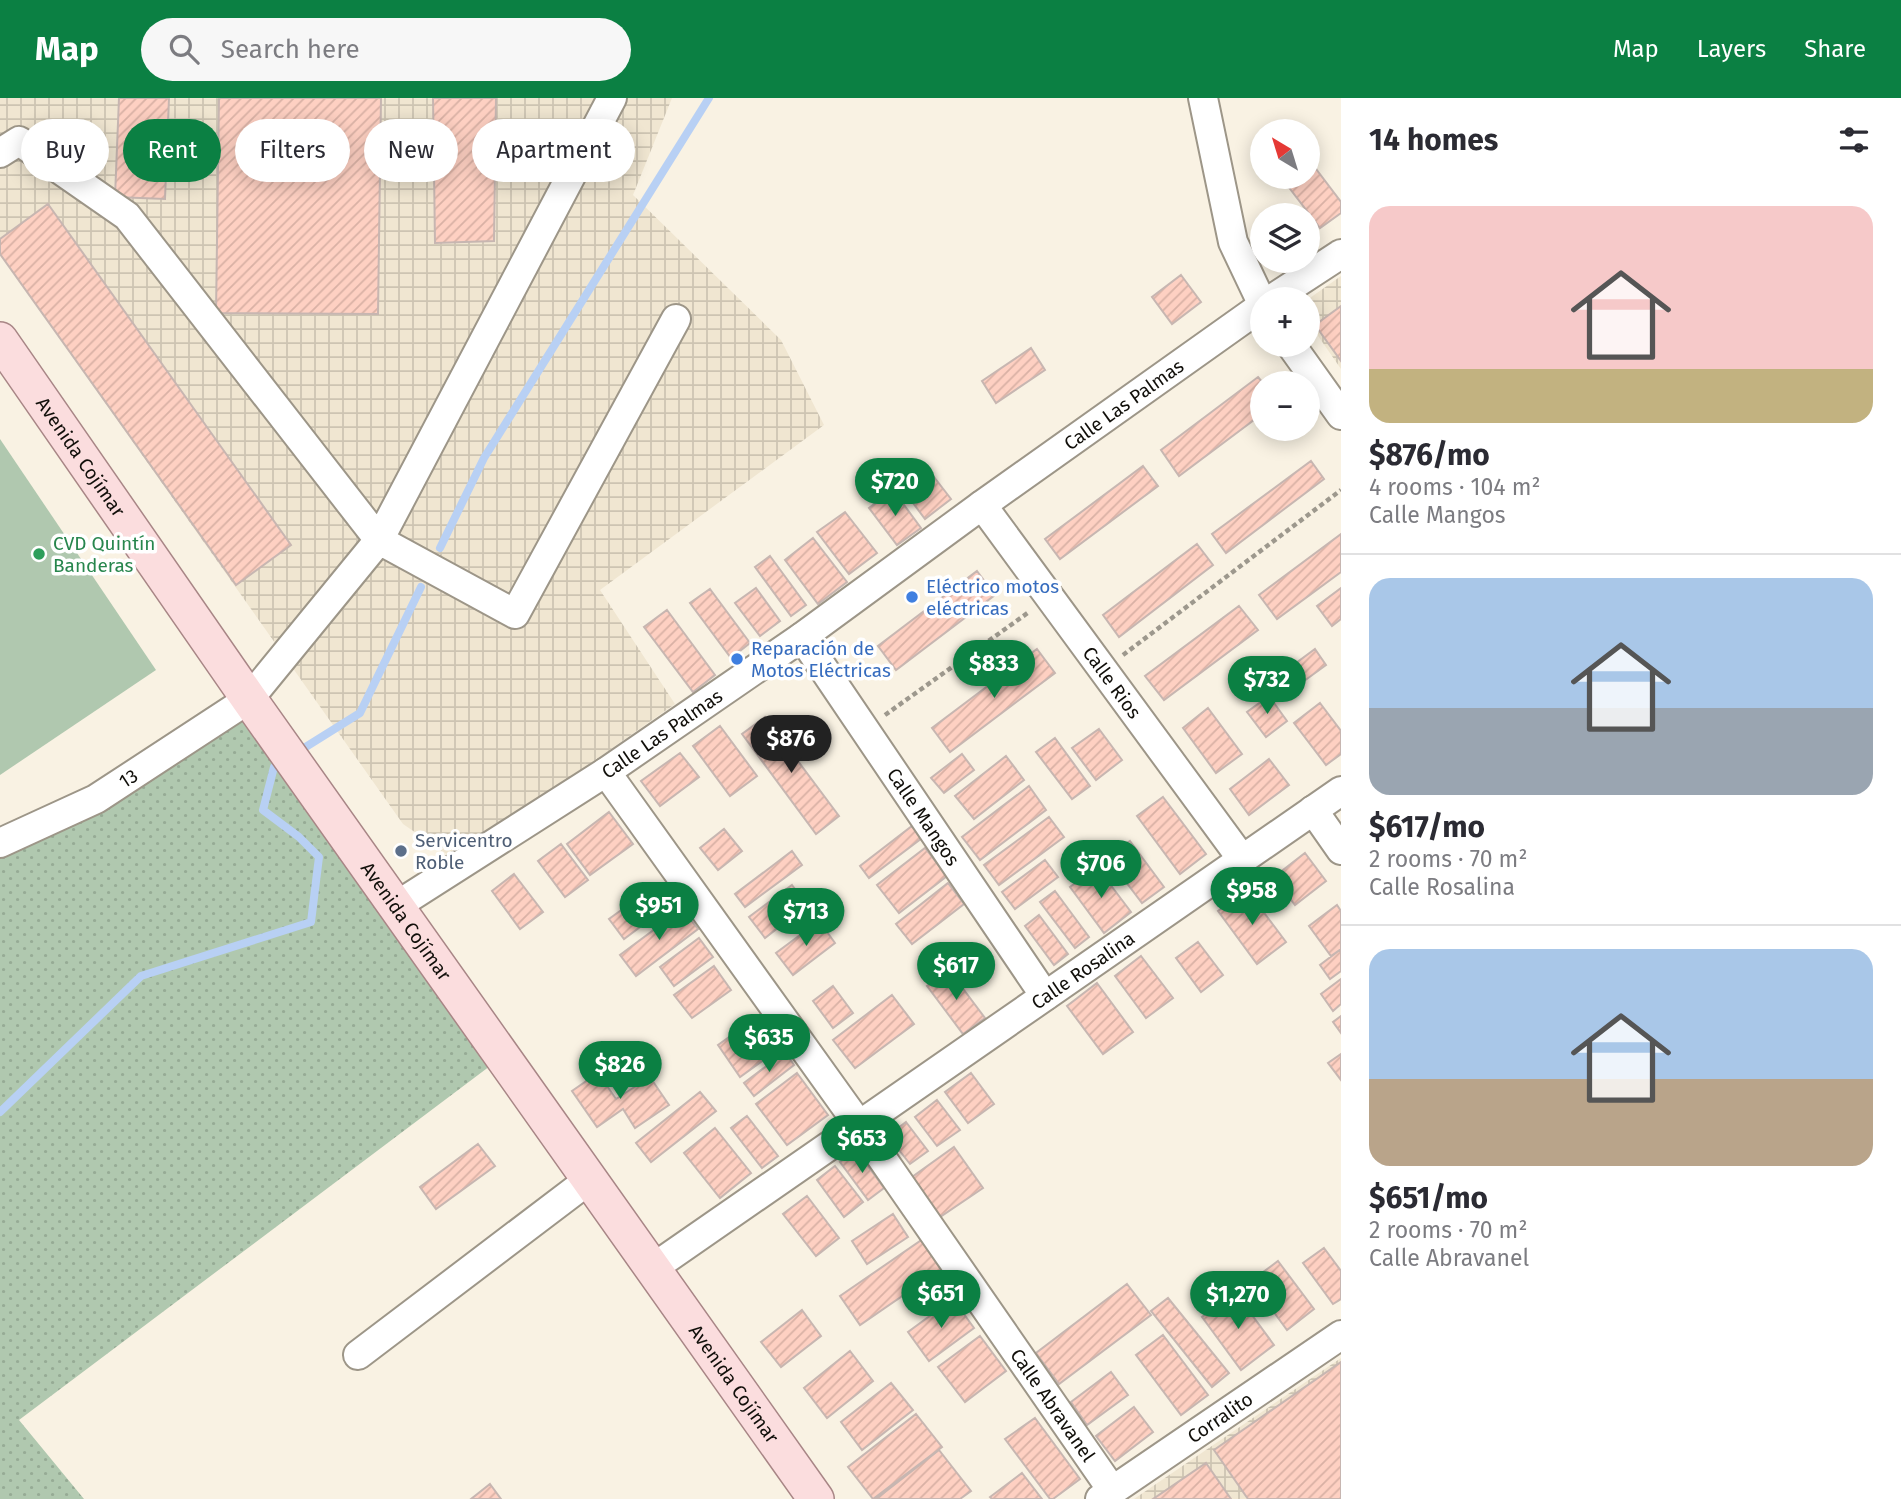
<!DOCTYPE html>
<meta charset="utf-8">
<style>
:root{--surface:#fff;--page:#f7f7f7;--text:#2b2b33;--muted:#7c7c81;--line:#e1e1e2;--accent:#0b8043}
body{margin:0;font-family:"Fira Sans",sans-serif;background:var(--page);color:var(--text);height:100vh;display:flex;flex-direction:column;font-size:26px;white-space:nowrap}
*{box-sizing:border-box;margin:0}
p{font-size:23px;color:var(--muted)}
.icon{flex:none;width:38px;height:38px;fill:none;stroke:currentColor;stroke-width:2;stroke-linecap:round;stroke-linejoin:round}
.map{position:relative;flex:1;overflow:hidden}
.details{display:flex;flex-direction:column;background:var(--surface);width:560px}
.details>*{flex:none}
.top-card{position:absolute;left:21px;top:21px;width:665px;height:63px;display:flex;gap:14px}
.needle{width:46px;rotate:322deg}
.tools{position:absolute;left:1250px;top:21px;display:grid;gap:14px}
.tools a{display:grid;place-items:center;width:70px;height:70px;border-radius:50%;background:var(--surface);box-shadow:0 4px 18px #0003;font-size:35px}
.price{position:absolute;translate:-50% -60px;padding:0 16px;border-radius:24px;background:var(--accent);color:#fff;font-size:23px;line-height:46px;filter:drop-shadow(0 2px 4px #0008)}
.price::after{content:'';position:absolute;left:50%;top:42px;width:21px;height:16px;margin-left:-10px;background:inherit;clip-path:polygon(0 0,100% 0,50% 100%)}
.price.on{background:#222;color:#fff}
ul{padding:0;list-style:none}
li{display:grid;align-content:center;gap:14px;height:371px;padding:0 28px}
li+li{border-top:2px solid var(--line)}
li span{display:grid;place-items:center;height:217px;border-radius:21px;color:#555}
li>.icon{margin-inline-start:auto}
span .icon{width:126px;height:126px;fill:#fffc;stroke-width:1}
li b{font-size:30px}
h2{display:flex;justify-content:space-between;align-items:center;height:84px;padding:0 28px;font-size:30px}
.pill{padding:0 24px;border-radius:32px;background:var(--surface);box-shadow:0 4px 18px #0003;font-size:24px;line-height:63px}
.pill.on{background:var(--accent);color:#fff}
header{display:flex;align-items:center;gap:42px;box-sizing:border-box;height:98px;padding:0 35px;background:var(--accent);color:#fff}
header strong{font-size:33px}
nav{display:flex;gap:38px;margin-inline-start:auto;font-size:24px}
.search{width:490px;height:63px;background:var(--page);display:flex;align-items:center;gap:18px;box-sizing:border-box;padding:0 24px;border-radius:38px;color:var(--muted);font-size:26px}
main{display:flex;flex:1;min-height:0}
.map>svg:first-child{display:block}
</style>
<header>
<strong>Map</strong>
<div class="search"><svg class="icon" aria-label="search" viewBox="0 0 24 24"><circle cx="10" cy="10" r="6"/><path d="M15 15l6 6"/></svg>Search here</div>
<nav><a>Map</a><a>Layers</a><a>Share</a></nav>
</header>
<main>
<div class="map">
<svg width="1341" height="1401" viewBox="0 0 1341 1401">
<defs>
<pattern id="industrial-grid" width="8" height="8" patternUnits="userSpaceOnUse" patternTransform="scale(1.75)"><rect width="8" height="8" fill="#f0e6d1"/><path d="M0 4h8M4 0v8" fill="none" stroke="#cdc4b2"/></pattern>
<pattern id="grass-dots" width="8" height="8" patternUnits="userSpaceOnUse" patternTransform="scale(1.75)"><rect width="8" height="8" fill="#b0c8af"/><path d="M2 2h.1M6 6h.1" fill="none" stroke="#96ab95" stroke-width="1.8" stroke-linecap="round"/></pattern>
<pattern id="building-hatch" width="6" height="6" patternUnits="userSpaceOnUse" patternTransform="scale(1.75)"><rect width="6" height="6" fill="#fed0c2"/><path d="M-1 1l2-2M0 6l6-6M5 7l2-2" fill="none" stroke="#d9b1a5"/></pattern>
</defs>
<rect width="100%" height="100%" fill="#f9f2e3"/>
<path fill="url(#industrial-grid)" d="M 0,0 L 672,0 L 633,97 L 781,242 L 824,327 L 600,492 L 675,606 L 454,761 L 403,726 L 0,156 Z
M 1341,178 L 1341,271 L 1307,222 L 1307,202 Z
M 1341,1260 L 1341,1401 L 1134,1401 Z"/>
<path fill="url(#grass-dots)" d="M 242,618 L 494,965 L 19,1322 L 84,1401 L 0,1401 L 0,745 Z"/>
<path fill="#b0c8af" d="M 0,341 L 156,572 L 0,677 Z"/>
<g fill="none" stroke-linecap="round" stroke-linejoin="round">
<path stroke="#b8d0f4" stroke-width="8" d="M 440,450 L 484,360 L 709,0
M 296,655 L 360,615 L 421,489
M 0,1014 L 141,878 L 311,824 L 319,759 L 299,739 L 263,712 L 274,669 L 282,664"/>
</g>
<path fill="url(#building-hatch)" stroke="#c7b6b1" stroke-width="2" d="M 119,0 L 169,0 L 165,101 L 115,99 Z
M 219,0 L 381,0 L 378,216 L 216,215 Z
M 433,0 L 496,0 L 494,143 L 435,145 Z
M 1307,59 L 1341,104 L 1341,115 L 1320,130 L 1281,79 L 1307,79 Z
M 48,106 L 291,447 L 236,487 L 0,156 L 0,141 Z
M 1181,177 L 1201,204 L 1172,226 L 1152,199 Z
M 1341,208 L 1341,263 L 1315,227 Z
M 1031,250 L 1045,272 L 996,305 L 982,283 Z
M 1258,279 L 1263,285 L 1262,316 L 1179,378 L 1161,352 Z
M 1311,363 L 1324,381 L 1226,455 L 1212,436 Z
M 924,366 L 951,401 L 925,421 L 898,385 Z
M 1143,368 L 1158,388 L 1060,461 L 1045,441 Z
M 893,392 L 921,430 L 897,447 L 869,410 Z
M 845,414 L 877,455 L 849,476 L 817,434 Z
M 1341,436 L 1341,474 L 1277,521 L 1259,497 Z
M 813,440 L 847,484 L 818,506 L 785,462 Z
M 1197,446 L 1213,467 L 1119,539 L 1103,517 Z
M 770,458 L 806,507 L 791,518 L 755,469 Z
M 977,473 L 995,497 L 896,572 L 878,548 Z
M 756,490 L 780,523 L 760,538 L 735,505 Z
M 1341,490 L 1341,521 L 1332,528 L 1317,508 Z
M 710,491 L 750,545 L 731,560 L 690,505 Z
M 1239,508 L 1258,532 L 1164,602 L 1145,578 Z
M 667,512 L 715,577 L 693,594 L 644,529 Z
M 1037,551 L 1055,575 L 950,654 L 932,630 Z
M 1315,551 L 1326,567 L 1300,586 L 1288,571 Z
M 1269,598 L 1287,623 L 1266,639 L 1247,614 Z
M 1320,605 L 1341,633 L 1341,656 L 1326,667 L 1294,625 Z
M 1208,610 L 1242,656 L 1216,675 L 1183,630 Z
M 765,619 L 839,718 L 816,736 L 742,636 Z
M 720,628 L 757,678 L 730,698 L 693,648 Z
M 1099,631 L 1122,662 L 1096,682 L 1072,650 Z
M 1055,640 L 1090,688 L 1072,701 L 1036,654 Z
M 680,655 L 699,679 L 660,708 L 641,683 Z
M 962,656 L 974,672 L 944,695 L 931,680 Z
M 1006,658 L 1024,682 L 974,721 L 955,698 Z
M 1269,661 L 1289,687 L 1249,717 L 1230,691 Z
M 1029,688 L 1046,712 L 980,762 L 962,739 Z
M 1163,699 L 1206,756 L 1180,776 L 1137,718 Z
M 609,714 L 633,746 L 590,777 L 567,746 Z
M 1049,719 L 1064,739 L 999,787 L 984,767 Z
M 912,728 L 922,740 L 869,780 L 860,768 Z
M 724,731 L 742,753 L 718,772 L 700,750 Z
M 1130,743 L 1164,789 L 1142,805 L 1107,759 Z
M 561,746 L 588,782 L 565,799 L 538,763 Z
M 925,750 L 947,778 L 899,815 L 877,787 Z
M 792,753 L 802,767 L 745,809 L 735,796 Z
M 1305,755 L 1326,783 L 1295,807 L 1274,779 Z
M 1045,762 L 1058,779 L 1015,811 L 1002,794 Z
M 1097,769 L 1131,814 L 1104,835 L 1070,789 Z
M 514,776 L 543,814 L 520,831 L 492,793 Z
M 948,785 L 964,806 L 912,846 L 896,826 Z
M 792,787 L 807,807 L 765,840 L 749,819 Z
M 653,789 L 668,808 L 624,841 L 609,821 Z
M 1247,792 L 1286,844 L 1257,866 L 1218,813 Z
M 1055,793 L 1089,839 L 1075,850 L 1040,804 Z
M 1337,807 L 1341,813 L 1341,851 L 1331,858 L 1309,828 Z
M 682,811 L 698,831 L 636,878 L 620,857 Z
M 1039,817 L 1068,856 L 1054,867 L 1025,828 Z
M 819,823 L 835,845 L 793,877 L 776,855 Z
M 699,840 L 713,859 L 674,888 L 660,869 Z
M 1198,844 L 1223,877 L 1201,894 L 1176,860 Z
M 1341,851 L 1341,873 L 1330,881 L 1320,867 Z
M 1141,858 L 1173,900 L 1146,920 L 1115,878 Z
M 714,868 L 731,892 L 692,920 L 674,897 Z
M 949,872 L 985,920 L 963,936 L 927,888 Z
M 1341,881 L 1341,906 L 1333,913 L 1321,896 Z
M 1097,885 L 1133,934 L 1103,956 L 1067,908 Z
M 833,888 L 853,915 L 833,930 L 813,903 Z
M 892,897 L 914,926 L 855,970 L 833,942 Z
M 1341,918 L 1341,935 L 1333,924 Z
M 753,922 L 776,953 L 740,979 L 718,947 Z
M 785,954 L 794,967 L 754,998 L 744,985 Z
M 1341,956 L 1341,982 L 1328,965 Z
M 598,975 L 616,1001 L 650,979 L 669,1007 L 635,1030 L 623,1011 L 597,1029 L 572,993 Z
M 797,975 L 828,1017 L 787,1047 L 756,1006 Z
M 971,975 L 994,1006 L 968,1025 L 945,994 Z
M 700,994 L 716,1013 L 651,1064 L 636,1045 Z
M 937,1002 L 960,1032 L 937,1048 L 915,1019 Z
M 747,1018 L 778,1058 L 762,1070 L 731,1030 Z
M 906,1024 L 928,1053 L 910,1066 L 888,1038 Z
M 715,1030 L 751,1075 L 720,1100 L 684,1055 Z
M 478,1046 L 495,1068 L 436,1111 L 420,1089 Z
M 954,1049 L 983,1090 L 940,1119 L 912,1079 Z
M 856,1052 L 884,1090 L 868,1102 L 840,1064 Z
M 835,1068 L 863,1104 L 844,1119 L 817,1082 Z
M 807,1098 L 839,1140 L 816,1158 L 783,1116 Z
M 893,1116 L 908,1139 L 867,1166 L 852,1143 Z
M 923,1141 L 943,1170 L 860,1227 L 840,1198 Z
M 1324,1150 L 1341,1173 L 1341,1201 L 1333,1206 L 1303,1165 Z
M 1278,1163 L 1314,1211 L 1287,1232 L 1251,1183 Z
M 1127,1186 L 1151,1217 L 1059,1286 L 1036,1255 Z
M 1235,1194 L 1274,1247 L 1241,1272 L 1202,1219 Z
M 1168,1200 L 1229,1275 L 1212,1289 L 1151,1213 Z
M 953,1201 L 974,1230 L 929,1263 L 908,1234 Z
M 802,1212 L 821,1238 L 781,1269 L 761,1244 Z
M 1163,1237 L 1208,1297 L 1181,1317 L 1136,1257 Z
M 980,1238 L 1006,1273 L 965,1304 L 938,1269 Z
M 850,1253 L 873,1283 L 827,1320 L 804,1290 Z
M 1341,1264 L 1341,1401 L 1248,1401 L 1214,1352 Z
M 1111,1274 L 1128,1297 L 1087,1327 L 1071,1304 Z
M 891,1285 L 913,1312 L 862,1352 L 841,1324 Z
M 1134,1309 L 1153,1334 L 1115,1363 L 1096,1338 Z
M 916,1316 L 942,1349 L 873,1401 L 848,1369 Z
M 1035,1320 L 1080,1381 L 1053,1401 L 1050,1401 L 1005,1341 Z
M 939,1352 L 971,1393 L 960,1401 L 876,1401 Z
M 1206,1365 L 1231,1401 L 1153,1401 Z
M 1022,1375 L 1042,1401 L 992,1401 L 990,1399 Z
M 490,1386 L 501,1401 L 471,1401 Z"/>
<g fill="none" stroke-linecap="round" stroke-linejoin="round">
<g stroke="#9d9688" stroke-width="32">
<g id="minor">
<path d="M 1203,0 L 1233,144 L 1262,205"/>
<path d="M 0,55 L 19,43 L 127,118 L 379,442 L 612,0"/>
<path d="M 1272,201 L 1341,156"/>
<path d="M 1291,247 L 1341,317"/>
<path id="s1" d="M 982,407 L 1242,761"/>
<path id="s2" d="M 802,539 L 1045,898"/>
<path id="s3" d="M 606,674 L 859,1027 L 1112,1392"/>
<path d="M 1313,712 L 1341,752"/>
<path id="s4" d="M 0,745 L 96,701 L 249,601 L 379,442 L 515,516 L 676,221"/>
<path id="s5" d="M 396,808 L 606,674 L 802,539 L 982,407 L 1262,208"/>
<path id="s6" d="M 653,1170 L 1341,693"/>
<path d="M 358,1257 L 590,1081"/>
<path id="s7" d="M 1100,1401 L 1341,1237"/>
</g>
</g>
<g stroke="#a88686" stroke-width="38">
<g id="major">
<path id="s8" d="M 0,242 L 249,601 L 816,1401"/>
</g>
</g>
<path stroke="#9d988d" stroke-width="4.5" stroke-dasharray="5 3.5" stroke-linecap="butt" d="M 1123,557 L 1341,392
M 885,617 L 1029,514"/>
<use href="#minor" stroke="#fff" stroke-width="28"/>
<use href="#major" stroke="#fbddde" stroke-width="35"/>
</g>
<circle fill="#2e9e5b" stroke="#fff" stroke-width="2.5" cx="39" cy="456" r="7"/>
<g fill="#3f7fe0" stroke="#fff" stroke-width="2.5">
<circle cx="912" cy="499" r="7"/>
<circle cx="737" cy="561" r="7"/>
</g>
<circle fill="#5c6f8a" stroke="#fff" stroke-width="2.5" cx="401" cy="753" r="7"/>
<g text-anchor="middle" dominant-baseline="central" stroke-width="7" stroke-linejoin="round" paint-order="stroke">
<g font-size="19" fill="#110f0a" stroke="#fff">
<text stroke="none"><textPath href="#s5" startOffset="884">Calle Las Palmas</textPath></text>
<text stroke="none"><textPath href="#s8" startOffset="142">Avenida Cojímar</textPath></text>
<text stroke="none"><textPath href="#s1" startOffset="220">Calle Rios</textPath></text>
<text stroke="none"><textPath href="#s5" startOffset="317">Calle Las Palmas</textPath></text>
<text stroke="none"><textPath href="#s4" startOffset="144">13</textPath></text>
<text stroke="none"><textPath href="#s2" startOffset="217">Calle Mangos</textPath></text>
<text stroke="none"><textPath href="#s8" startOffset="709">Avenida Cojímar</textPath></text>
<text stroke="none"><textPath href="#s6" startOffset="523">Calle Rosalina</textPath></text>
<text stroke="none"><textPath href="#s8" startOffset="1276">Avenida Cojímar</textPath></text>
<text stroke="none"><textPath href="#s3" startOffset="775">Calle Abravanel</textPath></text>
<text stroke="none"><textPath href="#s7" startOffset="145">Corralito</textPath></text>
</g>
<g font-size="19" fill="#27864d" stroke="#fff" text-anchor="start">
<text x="53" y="445">CVD Quintín<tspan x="53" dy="22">Banderas</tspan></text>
</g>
<g font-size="19" fill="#366cbe" stroke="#fff" text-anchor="start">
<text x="926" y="488">Eléctrico motos<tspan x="926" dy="22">eléctricas</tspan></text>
<text x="751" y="550">Reparación de<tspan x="751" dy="22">Motos Eléctricas</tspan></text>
</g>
<g font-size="19" fill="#4e5e75" stroke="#fff" text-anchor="start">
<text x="415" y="742">Servicentro<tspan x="415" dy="22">Roble</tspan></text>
</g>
</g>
</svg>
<div class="tools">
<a><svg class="needle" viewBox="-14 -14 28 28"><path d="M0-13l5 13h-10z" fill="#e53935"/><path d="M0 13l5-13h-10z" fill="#7c7c81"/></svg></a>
<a><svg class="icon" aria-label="layers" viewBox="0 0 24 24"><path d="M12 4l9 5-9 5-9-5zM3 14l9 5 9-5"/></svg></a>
<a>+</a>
<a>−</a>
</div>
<b class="price" style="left:895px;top:420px">$720</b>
<b class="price" style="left:994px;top:602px">$833</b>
<b class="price" style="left:1267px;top:618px">$732</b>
<b class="price on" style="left:791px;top:677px">$876</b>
<b class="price" style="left:1101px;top:802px">$706</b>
<b class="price" style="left:1252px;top:829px">$958</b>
<b class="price" style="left:659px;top:844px">$951</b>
<b class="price" style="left:806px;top:850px">$713</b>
<b class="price" style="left:956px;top:904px">$617</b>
<b class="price" style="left:769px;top:976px">$635</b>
<b class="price" style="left:620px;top:1003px">$826</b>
<b class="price" style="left:862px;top:1077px">$653</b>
<b class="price" style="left:941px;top:1232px">$651</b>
<b class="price" style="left:1238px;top:1233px">$1,270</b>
<div class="top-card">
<a class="pill">Buy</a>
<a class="pill on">Rent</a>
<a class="pill">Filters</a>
<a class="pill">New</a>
<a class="pill">Apartment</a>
</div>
</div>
<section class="details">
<h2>14 homes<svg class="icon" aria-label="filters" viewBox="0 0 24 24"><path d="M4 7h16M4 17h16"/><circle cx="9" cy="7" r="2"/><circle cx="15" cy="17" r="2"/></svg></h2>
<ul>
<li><span style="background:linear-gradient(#f6c9c9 75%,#c2b280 0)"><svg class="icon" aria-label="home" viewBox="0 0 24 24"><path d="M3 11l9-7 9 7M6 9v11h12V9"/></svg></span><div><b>$876/mo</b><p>4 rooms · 104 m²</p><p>Calle Mangos</p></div></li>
<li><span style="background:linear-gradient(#a9c7e8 60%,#9aa5b1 0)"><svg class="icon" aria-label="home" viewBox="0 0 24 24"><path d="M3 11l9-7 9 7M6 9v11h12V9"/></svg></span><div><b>$617/mo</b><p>2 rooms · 70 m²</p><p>Calle Rosalina</p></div></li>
<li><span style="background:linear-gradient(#a9c7e8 60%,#b9a48a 0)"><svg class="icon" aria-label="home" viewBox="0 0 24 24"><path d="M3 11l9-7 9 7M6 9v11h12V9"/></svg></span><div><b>$651/mo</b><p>2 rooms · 70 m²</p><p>Calle Abravanel</p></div></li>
</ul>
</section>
</main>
